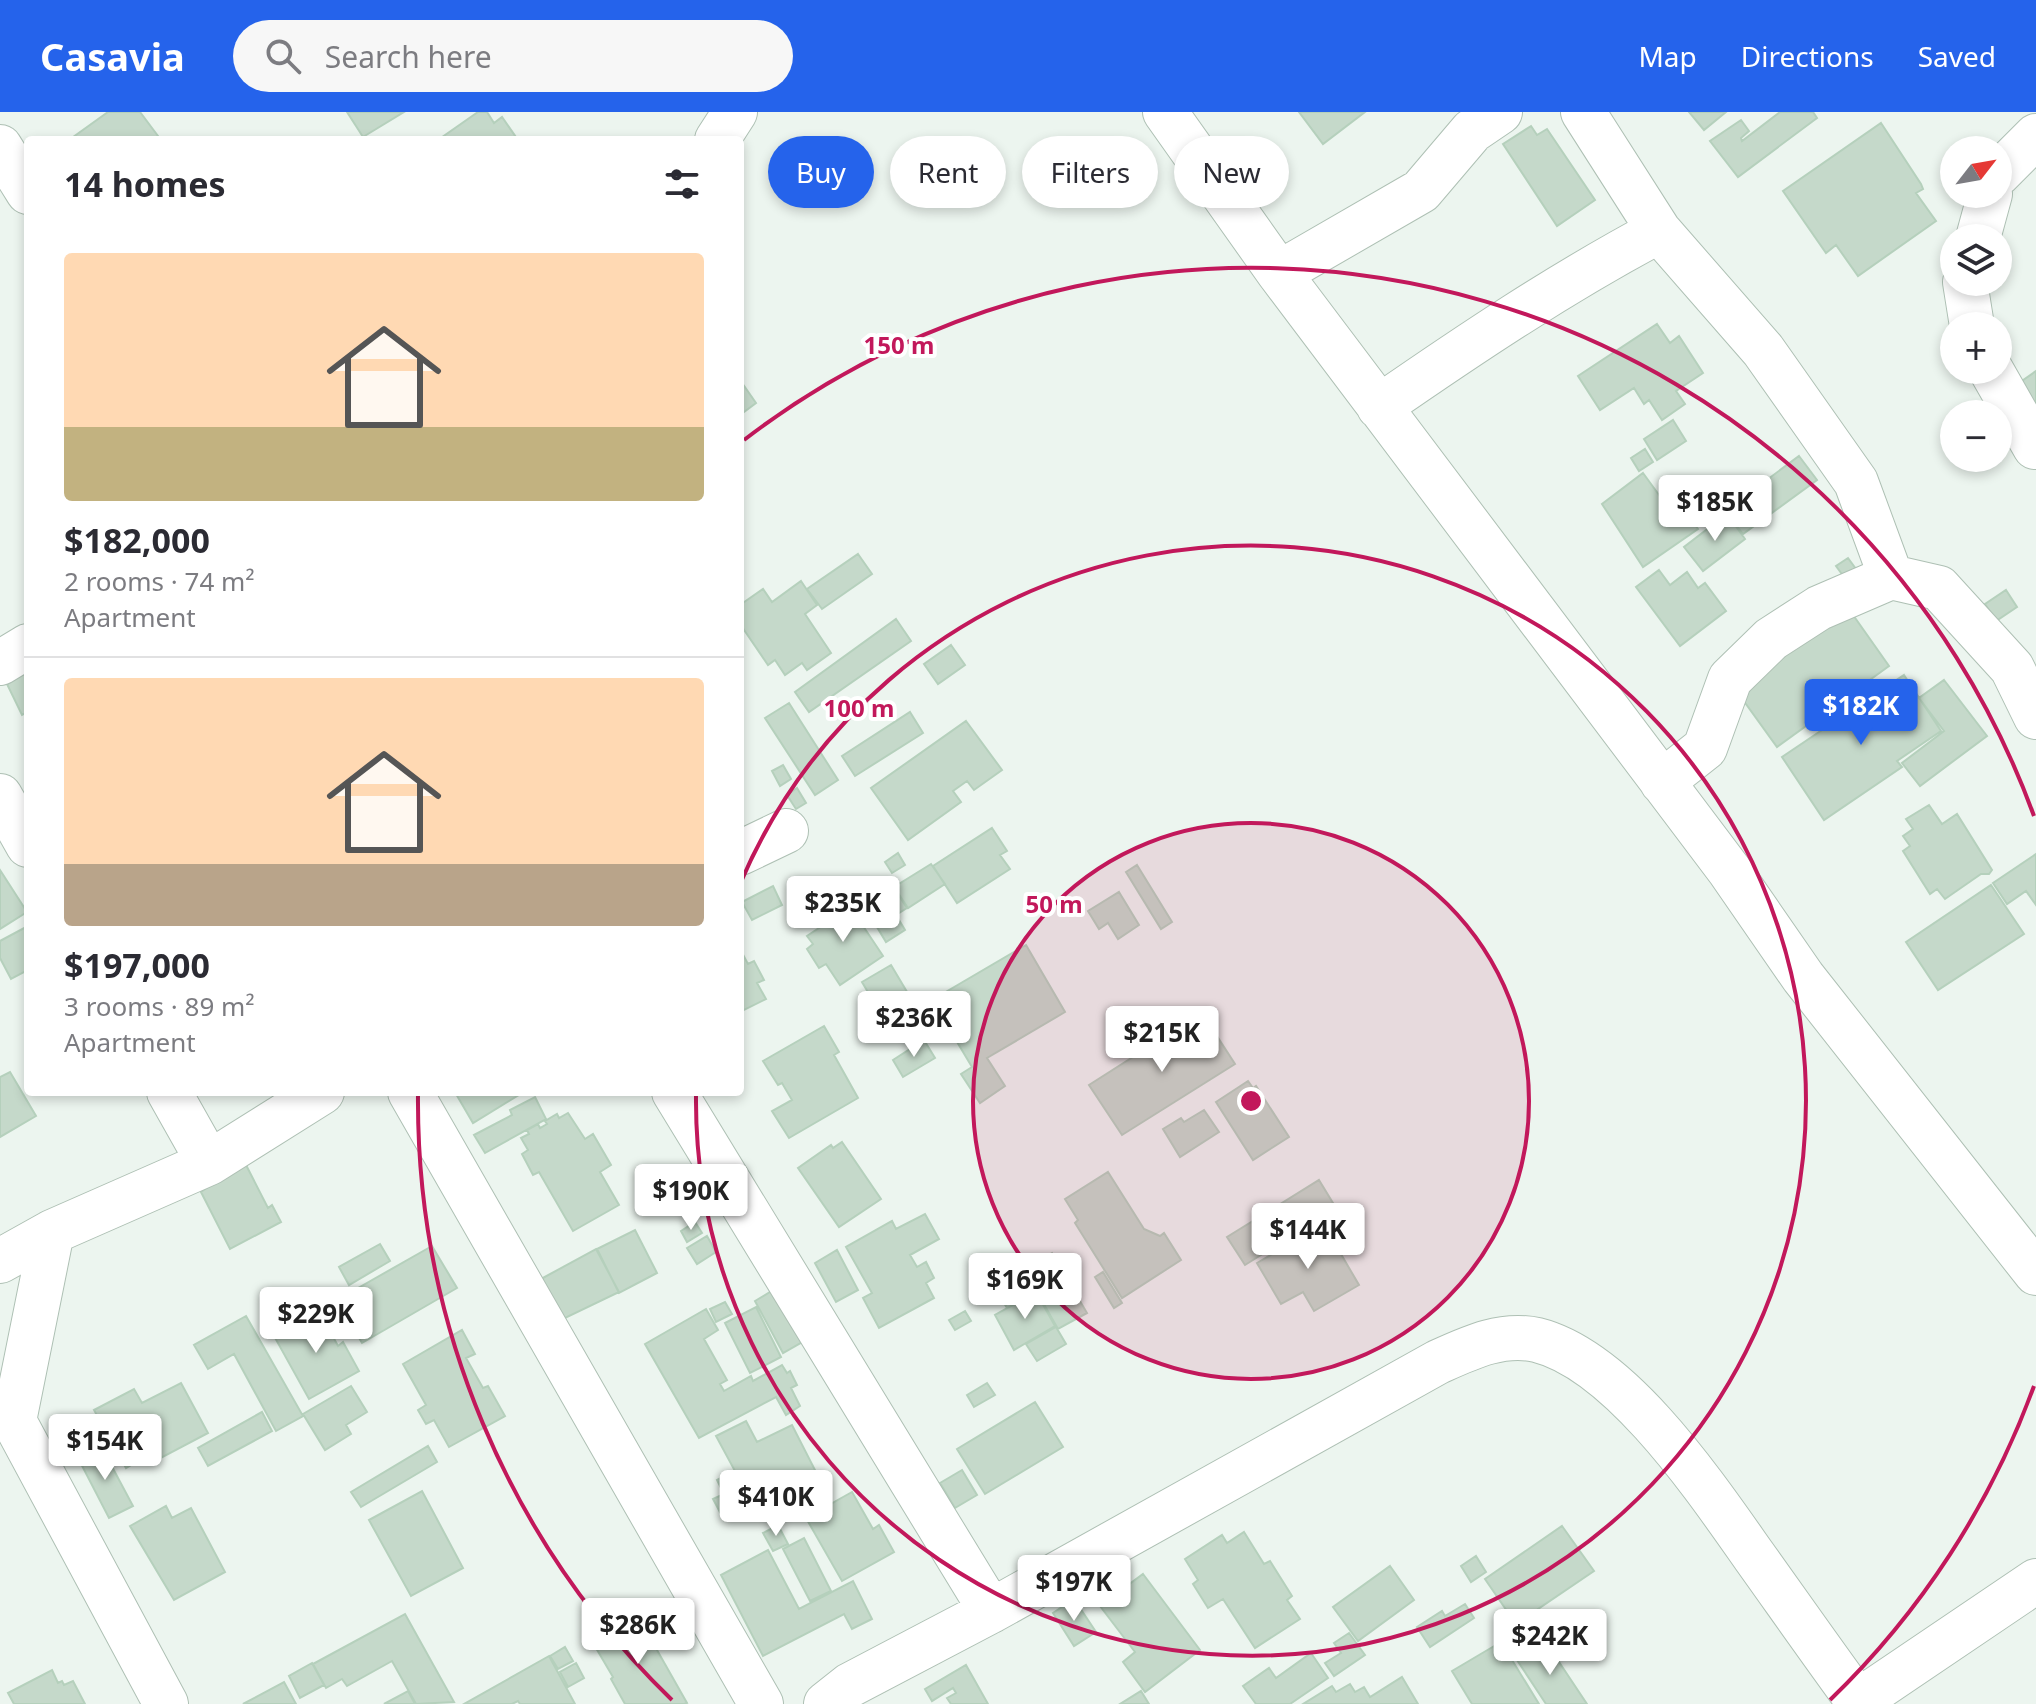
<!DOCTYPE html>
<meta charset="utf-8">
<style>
:root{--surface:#fff;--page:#f7f7f7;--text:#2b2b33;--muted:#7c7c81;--line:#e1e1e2;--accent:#2563eb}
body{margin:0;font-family:"Noto Sans",sans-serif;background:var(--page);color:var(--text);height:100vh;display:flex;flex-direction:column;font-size:30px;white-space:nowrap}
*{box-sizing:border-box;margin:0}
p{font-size:26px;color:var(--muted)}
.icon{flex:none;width:44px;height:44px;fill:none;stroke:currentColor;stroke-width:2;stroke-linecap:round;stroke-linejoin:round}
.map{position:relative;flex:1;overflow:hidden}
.sheet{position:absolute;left:24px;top:24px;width:720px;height:960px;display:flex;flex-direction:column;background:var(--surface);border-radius:8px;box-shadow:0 4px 12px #0003}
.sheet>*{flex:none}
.hud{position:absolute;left:768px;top:24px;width:760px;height:72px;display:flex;gap:16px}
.needle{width:52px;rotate:59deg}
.controls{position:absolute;left:1940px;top:24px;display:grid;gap:16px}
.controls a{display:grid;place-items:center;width:72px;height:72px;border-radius:50%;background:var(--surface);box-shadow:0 4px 12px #0003;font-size:40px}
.price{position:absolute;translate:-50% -68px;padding:0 18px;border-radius:8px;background:#fff;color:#222;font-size:26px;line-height:52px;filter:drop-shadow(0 2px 4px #0008)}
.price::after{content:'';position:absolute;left:50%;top:48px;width:24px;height:18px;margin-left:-12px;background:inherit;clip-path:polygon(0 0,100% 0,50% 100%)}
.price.active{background:var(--accent);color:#fff}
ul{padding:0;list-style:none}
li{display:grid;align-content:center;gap:16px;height:424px;padding:0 40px}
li+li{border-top:2px solid var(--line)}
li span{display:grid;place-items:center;height:248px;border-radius:8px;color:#555}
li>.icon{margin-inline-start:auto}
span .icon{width:144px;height:144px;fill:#fffc;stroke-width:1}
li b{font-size:34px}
h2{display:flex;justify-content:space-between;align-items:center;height:96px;padding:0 40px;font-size:34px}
.tag{padding:0 28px;border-radius:36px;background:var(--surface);box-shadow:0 4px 12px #0003;font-size:28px;line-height:72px}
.tag.active{background:var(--accent);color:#fff}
header{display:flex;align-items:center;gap:48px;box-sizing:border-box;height:112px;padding:0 40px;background:var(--accent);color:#fff}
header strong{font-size:38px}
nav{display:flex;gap:44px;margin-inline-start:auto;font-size:28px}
.search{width:560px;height:72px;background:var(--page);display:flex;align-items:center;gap:20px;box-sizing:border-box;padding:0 28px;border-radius:44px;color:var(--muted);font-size:30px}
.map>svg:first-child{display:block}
</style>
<header>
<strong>Casavia</strong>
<div class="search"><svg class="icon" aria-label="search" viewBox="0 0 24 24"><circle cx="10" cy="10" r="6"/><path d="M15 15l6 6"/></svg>Search here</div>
<nav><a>Map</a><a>Directions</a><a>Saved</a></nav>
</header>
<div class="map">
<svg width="2036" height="1592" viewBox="0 0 2036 1592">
<rect width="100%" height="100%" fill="#ecf5ef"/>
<path fill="#c5d9ca" stroke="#b5d0bc" stroke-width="2" d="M 108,0 L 140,0 L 158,24 L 153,28 L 69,28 Z
M 347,0 L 404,0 L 363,25 Z
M 478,0 L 487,0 L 494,11 L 502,5 L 518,28 L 438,28 Z
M 1299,0 L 1365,0 L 1323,32 Z
M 1689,0 L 1726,0 L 1704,18 Z
M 1780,0 L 1813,0 L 1817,6 L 1738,65 L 1710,29 L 1741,8 L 1749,19 L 1741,26 L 1742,29 Z
M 1881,11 L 1921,72 L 1923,77 L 1916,81 L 1936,109 L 1858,164 L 1836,133 L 1826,141 L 1783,79 Z
M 1531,14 L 1537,23 L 1547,17 L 1595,88 L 1557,114 L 1503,32 Z
M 1657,212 L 1670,231 L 1679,224 L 1703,261 L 1676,279 L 1685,292 L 1662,308 L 1649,288 L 1644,292 L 1634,276 L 1600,298 L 1578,264 Z
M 2036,259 L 2036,293 L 2019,271 Z
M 740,268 L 756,291 L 740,303 Z
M 1673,308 L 1686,329 L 1657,348 L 1644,327 Z
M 1645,337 L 1653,350 L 1639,359 L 1631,346 Z
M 1799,344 L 1817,368 L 1743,422 L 1725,399 Z
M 1643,361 L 1667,394 L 1677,388 L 1698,417 L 1643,455 L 1602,392 Z
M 1727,402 L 1745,427 L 1703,459 L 1684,435 Z
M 858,442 L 872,462 L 822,497 L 807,477 Z
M 1848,446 L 1856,457 L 1844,465 L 1836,454 Z
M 1659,458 L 1670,473 L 1687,460 L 1698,476 L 1705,471 L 1726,499 L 1680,534 L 1636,475 Z
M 801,469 L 817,493 L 805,502 L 831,541 L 807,558 L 802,551 L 785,563 L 775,548 L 768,553 L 740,512 L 740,493 L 763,477 L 772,490 Z
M 2006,478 L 2017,495 L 1996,509 L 1985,492 Z
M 1846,493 L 1889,554 L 1777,635 L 1733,574 Z
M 896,507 L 911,529 L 809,600 L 795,580 Z
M 951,533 L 965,553 L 938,572 L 924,552 Z
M 28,559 L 28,600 L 22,603 L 6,570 Z
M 1904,563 L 1941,619 L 1897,649 L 1902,655 L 1824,708 L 1782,645 Z
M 1944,568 L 1987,624 L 1920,674 L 1902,651 L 1944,619 L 1919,586 Z
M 789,591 L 838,668 L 815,683 L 765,606 Z
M 910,600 L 923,621 L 855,664 L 842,644 Z
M 966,609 L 1002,658 L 974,678 L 967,669 L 953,679 L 961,690 L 908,728 L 871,676 Z
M 783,653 L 791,667 L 780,674 L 772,659 Z
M 797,676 L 806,691 L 796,697 L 787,683 Z
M 1929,693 L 1942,712 L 1957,702 L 1992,758 L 1989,762 L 1981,762 L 1945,787 L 1937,777 L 1930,782 L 1903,739 L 1910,734 L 1903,724 L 1913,717 L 1906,707 Z
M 992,716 L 1007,739 L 1000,743 L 1010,757 L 957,791 L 933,754 Z
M 898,741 L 905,753 L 892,761 L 885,750 Z
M 2036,742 L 2036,793 L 2026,779 L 2007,792 L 1993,771 Z
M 931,752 L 945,772 L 908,796 L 894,775 Z
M 1137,753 L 1172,810 L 1161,817 L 1126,760 Z
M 0,758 L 27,800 L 0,817 Z
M 1991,773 L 2024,822 L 1938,878 L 1906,830 Z
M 773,774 L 782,793 L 752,808 L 742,790 Z
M 894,776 L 907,796 L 896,803 L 905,818 L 886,830 L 865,795 Z
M 1119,780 L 1139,813 L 1118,827 L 1108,811 L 1099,817 L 1088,799 Z
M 845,787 L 883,844 L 840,873 L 826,852 L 819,856 L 807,837 L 813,832 L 807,824 L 828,810 L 822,802 Z
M 28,814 L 28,858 L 11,867 L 0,846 L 0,829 Z
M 1026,833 L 1065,900 L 987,946 L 1005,974 L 980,991 L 961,962 L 972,955 L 932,888 Z
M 740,837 L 748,852 L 754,849 L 764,868 L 757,871 L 766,887 L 740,900 Z
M 891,853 L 919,900 L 885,921 L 873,901 L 878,897 L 862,870 Z
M 1202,901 L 1235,952 L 1122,1023 L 1089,973 Z
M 824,914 L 839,940 L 834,943 L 858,986 L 789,1026 L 772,999 L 792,988 L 782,971 L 778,973 L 763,949 Z
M 924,928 L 935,946 L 903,965 L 893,948 Z
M 10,960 L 36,1004 L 0,1025 L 0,965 Z
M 1248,969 L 1253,976 L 1256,974 L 1289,1025 L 1253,1048 L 1216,990 Z
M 460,980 L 521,980 L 522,981 L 473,1011 L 456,982 Z
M 535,985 L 546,1007 L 485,1041 L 474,1023 L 512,1003 L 510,998 Z
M 1204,998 L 1219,1020 L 1180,1045 L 1163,1017 L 1181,1006 L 1184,1010 Z
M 568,1001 L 585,1027 L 593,1022 L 611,1053 L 600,1060 L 619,1093 L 573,1119 L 539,1060 L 533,1063 L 522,1042 L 528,1038 L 521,1026 L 529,1022 L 527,1018 L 538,1012 L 540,1016 L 547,1012 L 545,1009 L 557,1002 L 559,1006 Z
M 842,1030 L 881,1087 L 839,1115 L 798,1056 L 831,1033 L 833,1036 Z
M 244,1049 L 268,1096 L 272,1093 L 281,1110 L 230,1137 L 201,1080 Z
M 1108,1060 L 1144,1117 L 1160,1124 L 1164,1121 L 1181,1148 L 1122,1186 L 1075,1111 L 1078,1108 L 1065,1087 Z
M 1319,1068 L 1336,1096 L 1245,1153 L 1227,1125 Z
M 925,1102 L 939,1127 L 910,1143 L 917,1155 L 926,1150 L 934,1166 L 926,1171 L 934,1186 L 879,1216 L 863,1186 L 872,1181 L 846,1135 L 892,1109 L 896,1117 Z
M 695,1110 L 702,1121 L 687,1130 L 681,1119 Z
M 1317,1116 L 1332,1141 L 1338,1137 L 1359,1173 L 1314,1199 L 1303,1180 L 1281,1192 L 1257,1151 Z
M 635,1118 L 657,1161 L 619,1181 L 597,1137 Z
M 707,1124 L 716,1140 L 697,1152 L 687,1136 Z
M 380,1132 L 390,1149 L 349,1173 L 339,1155 Z
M 432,1134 L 457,1176 L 362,1231 L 337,1188 Z
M 596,1137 L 619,1180 L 563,1207 L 541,1167 Z
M 837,1138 L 858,1178 L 836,1190 L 815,1151 Z
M 1052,1141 L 1087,1201 L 1058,1217 L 1024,1157 Z
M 1022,1156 L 1036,1179 L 1007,1196 L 994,1173 Z
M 1103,1160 L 1122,1191 L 1114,1196 L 1095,1165 Z
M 775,1177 L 804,1229 L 783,1241 L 755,1189 Z
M 1036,1180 L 1055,1214 L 1014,1238 L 995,1203 Z
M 725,1190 L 732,1202 L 716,1210 L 710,1197 Z
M 756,1195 L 781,1245 L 750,1261 L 725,1211 Z
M 706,1197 L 718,1218 L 704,1227 L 727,1268 L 720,1272 L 724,1279 L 751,1264 L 753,1269 L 782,1253 L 787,1261 L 790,1259 L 797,1273 L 791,1276 L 800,1294 L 786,1303 L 776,1285 L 699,1326 L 645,1232 Z
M 319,1199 L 338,1234 L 343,1230 L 359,1259 L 309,1287 L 274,1224 Z
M 965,1199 L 971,1209 L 955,1218 L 949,1208 Z
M 246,1204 L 303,1304 L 276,1319 L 234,1242 L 208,1257 L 194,1233 Z
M 1056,1215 L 1066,1232 L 1037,1249 L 1026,1232 Z
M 462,1218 L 475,1242 L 466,1246 L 483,1276 L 488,1274 L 505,1304 L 449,1335 L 434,1308 L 426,1312 L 418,1298 L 426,1293 L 403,1252 Z
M 181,1271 L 208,1321 L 157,1348 L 153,1340 L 126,1356 L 94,1298 L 134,1277 L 142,1291 Z
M 987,1271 L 995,1283 L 974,1295 L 967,1283 Z
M 351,1274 L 367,1300 L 346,1313 L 351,1322 L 325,1338 L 303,1302 Z
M 1035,1290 L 1063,1335 L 985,1382 L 957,1337 Z
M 262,1300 L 272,1319 L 208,1354 L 198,1336 Z
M 746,1309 L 757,1330 L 792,1313 L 816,1360 L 724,1408 L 713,1387 L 724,1382 L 717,1368 L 735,1359 L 716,1324 Z
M 101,1334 L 133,1394 L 109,1406 L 78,1346 Z
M 428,1334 L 437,1350 L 361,1395 L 351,1380 Z
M 962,1358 L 977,1383 L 955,1396 L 940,1371 Z
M 422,1379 L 463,1456 L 411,1484 L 369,1408 Z
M 852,1380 L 873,1417 L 879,1413 L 894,1440 L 842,1469 L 806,1406 Z
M 166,1394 L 172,1406 L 191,1396 L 225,1460 L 174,1488 L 130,1414 Z
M 778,1413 L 788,1432 L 773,1439 L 763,1421 Z
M 1562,1414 L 1594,1459 L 1516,1512 L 1485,1467 Z
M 1244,1420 L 1264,1452 L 1270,1449 L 1292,1484 L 1287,1488 L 1300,1507 L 1255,1536 L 1223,1487 L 1208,1496 L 1193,1472 L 1198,1468 L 1185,1447 L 1222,1423 L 1227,1431 Z
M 804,1426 L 831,1479 L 810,1489 L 783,1437 Z
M 768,1438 L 799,1497 L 853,1469 L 872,1507 L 852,1517 L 844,1502 L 763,1544 L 721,1463 Z
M 1476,1444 L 1486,1460 L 1471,1470 L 1461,1454 Z
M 1390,1454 L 1414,1488 L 1358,1529 L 1333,1495 Z
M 1143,1462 L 1200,1538 L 1145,1580 L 1123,1550 L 1135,1540 L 1100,1494 Z
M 1074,1487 L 1096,1520 L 1074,1534 L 1053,1501 Z
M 1465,1492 L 1474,1506 L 1430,1535 L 1417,1515 L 1442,1499 L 1445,1504 Z
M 636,1501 L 687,1591 L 684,1592 L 625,1592 L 611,1567 L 613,1565 L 596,1536 L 608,1528 L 603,1520 Z
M 405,1502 L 454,1590 L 416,1592 L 392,1549 L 347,1574 L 342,1567 L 326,1576 L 313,1552 Z
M 1349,1521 L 1365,1543 L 1334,1564 L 1325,1551 L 1341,1541 L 1334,1531 Z
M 1545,1529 L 1587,1592 L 1546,1592 L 1517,1548 Z
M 1501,1530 L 1539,1592 L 1472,1592 L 1452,1559 Z
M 565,1535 L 573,1549 L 558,1557 L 550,1544 Z
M 1311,1541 L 1328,1566 L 1290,1592 L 1256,1592 L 1243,1574 L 1269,1556 L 1276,1566 Z
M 549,1544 L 575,1592 L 520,1592 L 518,1589 L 512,1592 L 464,1592 Z
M 312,1551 L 324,1573 L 300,1586 L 289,1564 Z
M 576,1551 L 584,1566 L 568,1575 L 560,1560 Z
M 966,1553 L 988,1592 L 951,1592 L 947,1586 L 956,1581 L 953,1576 L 932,1589 L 925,1577 Z
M 52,1558 L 58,1571 L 62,1569 L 64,1573 L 73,1569 L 85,1592 L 14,1592 L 8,1581 Z
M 1402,1565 L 1418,1592 L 1303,1592 L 1332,1574 L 1336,1580 L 1350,1572 L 1355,1580 L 1364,1575 L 1370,1585 Z
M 284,1570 L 296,1592 L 243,1592 Z
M 408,1579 L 415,1592 L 384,1592 Z
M 1141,1579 L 1149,1592 L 1120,1592 Z"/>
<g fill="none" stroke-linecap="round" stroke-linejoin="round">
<g stroke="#aec0b4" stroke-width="46">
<path id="minor" d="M 1165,0 L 1279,161 L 1729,758 L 1803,865 L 2036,1161
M 1583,0 L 1659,119 L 1763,238 L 1856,370 L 1891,465
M 717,28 L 735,0
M 0,35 L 28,80
M 1998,62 L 2036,24
M 1978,126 L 1990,82
M 1279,161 L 1421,79 L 1472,19 L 1500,0
M 1965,170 L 1972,214
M 1991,258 L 2035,335
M 1379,295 C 1470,232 1561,171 1659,119
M 0,551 L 28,534
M 1662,670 L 1705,636 L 1730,567 L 1771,527 L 1819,496 L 1891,465 L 1939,476 L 2012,556 L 2036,605
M 0,684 L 28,733
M 740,741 L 786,719
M 169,980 L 209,1051
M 410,980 L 761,1592
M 674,980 L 991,1499
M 0,1149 L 52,1120 L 209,1051 L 322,980
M 0,1294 L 14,1309 L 166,1592
M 14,1309 L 52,1120
M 826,1592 L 850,1573 L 991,1499 L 1438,1250 C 1469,1236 1502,1220 1537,1228 C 1621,1249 1706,1376 1754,1444 C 1789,1493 1824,1543 1860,1592
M 1854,1592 L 2036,1469"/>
</g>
<use href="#minor" stroke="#fff" stroke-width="44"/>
</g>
<circle cx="1251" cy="989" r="278" fill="#c2185b" fill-opacity=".12"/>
<g fill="none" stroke="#c2185b" stroke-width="4">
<circle cx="1251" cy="989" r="278"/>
<path d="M740 772A555 555 0 1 1 696 984"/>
<path d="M2034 1274A833 833 0 0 1 1830 1588M672 1588A833 833 0 0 1 418 982M744 328A833 833 0 0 1 2034 704"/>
</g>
<circle cx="1251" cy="989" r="12" fill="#c2185b" stroke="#fff" stroke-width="4"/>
<g font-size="24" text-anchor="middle" font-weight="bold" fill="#c2185b" stroke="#fff" stroke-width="8" stroke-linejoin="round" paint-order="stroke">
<text x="899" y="242">150 m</text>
<text x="859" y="605">100 m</text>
<text x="1054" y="801">50 m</text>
</g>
</svg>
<div class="controls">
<a><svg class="needle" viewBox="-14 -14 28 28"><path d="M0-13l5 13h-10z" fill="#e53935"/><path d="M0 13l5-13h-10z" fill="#7c7c81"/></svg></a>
<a><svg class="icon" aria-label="layers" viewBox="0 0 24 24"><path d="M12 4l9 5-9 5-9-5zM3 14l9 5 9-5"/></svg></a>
<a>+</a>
<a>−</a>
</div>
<b class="price" style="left:1715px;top:431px">$185K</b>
<b class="price active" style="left:1861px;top:635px">$182K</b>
<b class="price" style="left:843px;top:832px">$235K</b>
<b class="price" style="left:914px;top:947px">$236K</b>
<b class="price" style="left:1162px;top:962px">$215K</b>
<b class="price" style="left:691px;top:1120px">$190K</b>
<b class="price" style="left:1308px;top:1159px">$144K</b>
<b class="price" style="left:1025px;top:1209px">$169K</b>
<b class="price" style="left:316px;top:1243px">$229K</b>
<b class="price" style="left:105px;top:1370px">$154K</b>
<b class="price" style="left:776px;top:1426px">$410K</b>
<b class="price" style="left:1074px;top:1511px">$197K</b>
<b class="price" style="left:638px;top:1554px">$286K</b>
<b class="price" style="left:1550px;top:1565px">$242K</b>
<div class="hud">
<a class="tag active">Buy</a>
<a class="tag">Rent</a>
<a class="tag">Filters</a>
<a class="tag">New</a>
</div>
<section class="sheet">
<h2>14 homes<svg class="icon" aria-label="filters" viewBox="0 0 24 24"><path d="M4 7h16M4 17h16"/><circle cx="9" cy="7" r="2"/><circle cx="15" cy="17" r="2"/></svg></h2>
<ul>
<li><span style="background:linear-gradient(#ffd9b3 70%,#c2b280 0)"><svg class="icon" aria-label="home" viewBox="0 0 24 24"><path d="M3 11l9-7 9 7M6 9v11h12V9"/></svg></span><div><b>$182,000</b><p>2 rooms · 74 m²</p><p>Apartment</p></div></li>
<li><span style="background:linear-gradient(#ffd9b3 75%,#b9a48a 0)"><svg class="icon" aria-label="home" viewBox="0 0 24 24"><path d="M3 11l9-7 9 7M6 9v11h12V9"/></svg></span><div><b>$197,000</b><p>3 rooms · 89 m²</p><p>Apartment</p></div></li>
</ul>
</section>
</div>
